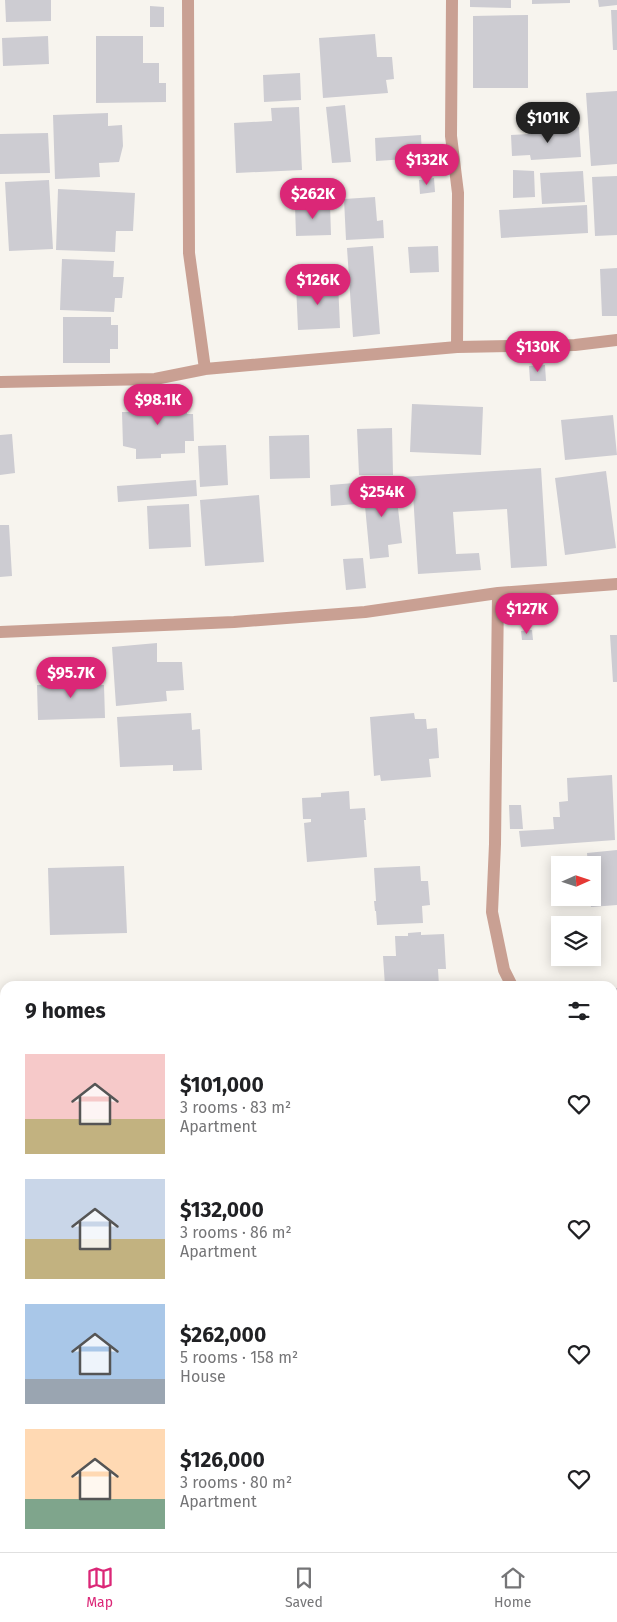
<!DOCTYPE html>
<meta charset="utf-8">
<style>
:root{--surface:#fff;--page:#f6f6f6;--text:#202124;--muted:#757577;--line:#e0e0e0;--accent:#db2777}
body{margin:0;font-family:"Fira Sans",sans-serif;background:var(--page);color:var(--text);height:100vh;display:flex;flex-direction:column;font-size:19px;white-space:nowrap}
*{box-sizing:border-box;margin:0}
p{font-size:16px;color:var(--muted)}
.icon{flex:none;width:28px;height:28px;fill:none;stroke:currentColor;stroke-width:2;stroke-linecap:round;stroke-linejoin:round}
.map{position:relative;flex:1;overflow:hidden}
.panel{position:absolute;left:0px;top:981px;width:618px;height:571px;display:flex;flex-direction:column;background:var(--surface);border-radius:15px 15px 0 0;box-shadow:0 2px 12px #0003}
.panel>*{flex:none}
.needle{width:32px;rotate:87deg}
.buttons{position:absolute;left:551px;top:856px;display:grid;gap:10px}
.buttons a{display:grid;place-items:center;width:50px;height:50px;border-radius:0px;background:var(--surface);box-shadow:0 2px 12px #0003;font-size:25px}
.price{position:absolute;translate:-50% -42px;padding:0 11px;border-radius:18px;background:var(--accent);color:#fff;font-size:16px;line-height:32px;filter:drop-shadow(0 1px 2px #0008)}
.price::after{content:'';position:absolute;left:50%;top:30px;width:15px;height:11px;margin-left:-8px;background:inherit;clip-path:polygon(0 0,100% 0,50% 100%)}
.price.current{background:#222;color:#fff}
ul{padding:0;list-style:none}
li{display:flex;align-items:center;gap:15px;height:125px;padding:0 25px}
li span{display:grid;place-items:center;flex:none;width:140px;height:100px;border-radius:0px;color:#555}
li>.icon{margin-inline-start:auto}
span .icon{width:60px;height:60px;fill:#fffc;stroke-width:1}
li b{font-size:21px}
h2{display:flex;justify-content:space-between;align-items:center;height:60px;padding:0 25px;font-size:21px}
.menu{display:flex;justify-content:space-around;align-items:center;height:70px;border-top:1px solid var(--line);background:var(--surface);font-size:14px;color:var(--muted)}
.menu a{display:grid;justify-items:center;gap:2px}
.menu .current{color:var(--accent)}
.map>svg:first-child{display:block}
</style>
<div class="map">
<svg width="617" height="1552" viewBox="0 0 617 1552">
<rect width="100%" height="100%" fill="#f7f4ee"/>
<path fill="#cdccd2" d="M 5,0 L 51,0 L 51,21 L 6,22 Z
M 470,0 L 511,0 L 511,8 L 470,7 Z
M 532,0 L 570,0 L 570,3 L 532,4 Z
M 598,0 L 617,0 L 617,5 L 599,7 Z
M 150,6 L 164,7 L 164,27 L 150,27 Z
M 611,10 L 617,10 L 617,50 L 613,50 Z
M 528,15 L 528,88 L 473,88 L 473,16 Z
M 375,34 L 377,57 L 392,57 L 394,79 L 386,80 L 388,93 L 323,98 L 319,38 Z
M 48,36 L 49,64 L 3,66 L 2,38 Z
M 96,36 L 143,36 L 143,63 L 159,63 L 159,83 L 166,83 L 166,102 L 96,103 Z
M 300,73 L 301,100 L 264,102 L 263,75 Z
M 617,91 L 617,164 L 591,166 L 586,93 Z
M 345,105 L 351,162 L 332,163 L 326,107 Z
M 299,107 L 302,170 L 236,173 L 234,123 L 272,121 L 271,108 Z
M 108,113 L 108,126 L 122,125 L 123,146 L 119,162 L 99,163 L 100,177 L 55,179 L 53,115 Z
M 579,127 L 581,157 L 531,160 L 530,155 L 512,156 L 511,135 L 529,134 L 528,130 Z
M 48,133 L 50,173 L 0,174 L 0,134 Z
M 421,135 L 422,158 L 376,161 L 375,138 Z
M 513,170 L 534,171 L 535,197 L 513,198 Z
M 583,171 L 585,202 L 542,204 L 540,173 Z
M 617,176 L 617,235 L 595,236 L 592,177 Z
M 434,178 L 435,192 L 420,194 L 419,180 Z
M 49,180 L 53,249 L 9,251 L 5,182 Z
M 58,189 L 135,193 L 133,231 L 116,231 L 115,252 L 56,250 Z
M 375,197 L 377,221 L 383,220 L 384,238 L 346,240 L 344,199 Z
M 330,204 L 331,235 L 296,236 L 295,205 Z
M 587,205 L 588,233 L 501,238 L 499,210 Z
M 373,246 L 380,334 L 353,337 L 347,248 Z
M 438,246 L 439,272 L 410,273 L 408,247 Z
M 62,259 L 114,261 L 113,277 L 124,277 L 122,298 L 115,298 L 114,312 L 60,310 Z
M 617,268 L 617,316 L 602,316 L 600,269 Z
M 338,282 L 340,328 L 298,330 L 296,284 Z
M 63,317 L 111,317 L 111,325 L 118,325 L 118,349 L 110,349 L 110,363 L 63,363 Z
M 545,365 L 546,381 L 530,381 L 529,366 Z
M 187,394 L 187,414 L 193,414 L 194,441 L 185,441 L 185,453 L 161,454 L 161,458 L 136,459 L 136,449 L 123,446 L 122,412 L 137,412 L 137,395 Z
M 412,404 L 483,407 L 481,455 L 410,452 Z
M 613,415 L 617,455 L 565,460 L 561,420 Z
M 392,428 L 393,475 L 359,475 L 357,429 Z
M 12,434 L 15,473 L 0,475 L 0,435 Z
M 309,435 L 310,478 L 270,479 L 269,436 Z
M 226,445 L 228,485 L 200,487 L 198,446 Z
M 541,468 L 547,566 L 511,568 L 507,509 L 453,512 L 456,554 L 479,553 L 481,570 L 418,574 L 413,494 L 403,495 L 402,477 Z
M 606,471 L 616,548 L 565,555 L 555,478 Z
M 196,480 L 197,496 L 118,502 L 117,486 Z
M 395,482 L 402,543 L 388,545 L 389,557 L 370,559 L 363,485 Z
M 354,483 L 356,504 L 331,506 L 330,485 Z
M 259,495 L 264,562 L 205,566 L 200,500 Z
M 189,504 L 191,547 L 149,549 L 147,506 Z
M 0,525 L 9,525 L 12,576 L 0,577 Z
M 363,558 L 366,588 L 346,590 L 343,559 Z
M 532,630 L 533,640 L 522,640 L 521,631 Z
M 610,635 L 617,635 L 617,682 L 613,682 Z
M 157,643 L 157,662 L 182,662 L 184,690 L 166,691 L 167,701 L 116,706 L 112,647 Z
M 89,676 L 89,685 L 104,685 L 105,718 L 38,720 L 37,685 L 48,685 L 48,678 Z
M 191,713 L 192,730 L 200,729 L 202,770 L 173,771 L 173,765 L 120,767 L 117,717 Z
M 414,713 L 415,719 L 426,719 L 427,729 L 437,728 L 439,758 L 429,759 L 431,777 L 381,781 L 380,775 L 374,776 L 370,717 Z
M 612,775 L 615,840 L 521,847 L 519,831 L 554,829 L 553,817 L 560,817 L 559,802 L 568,801 L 567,778 Z
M 349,791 L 350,809 L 365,808 L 366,820 L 364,820 L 367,857 L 307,862 L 304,823 L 311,822 L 311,819 L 303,819 L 302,798 L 321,797 L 321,793 Z
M 509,805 L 521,805 L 523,829 L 510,829 Z
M 617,850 L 617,905 L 591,907 L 590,898 L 592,898 L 592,865 L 588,865 L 587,853 Z
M 124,866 L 127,933 L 50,935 L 48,868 Z
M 420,866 L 421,881 L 428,881 L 430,905 L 422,906 L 423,923 L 377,925 L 376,911 L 375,911 L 374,901 L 376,901 L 374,868 Z
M 421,932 L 421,935 L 444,934 L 446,969 L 438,969 L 439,986 L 385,986 L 383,956 L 396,956 L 395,936 L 408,936 L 408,933 Z
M 612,988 L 617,988 L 617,1061 L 612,1061 Z
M 612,1138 L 617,1138 L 617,1163 L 612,1164 Z
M 617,1470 L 617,1496 L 614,1498 L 612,1494 L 612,1473 Z
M 378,1548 L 417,1548 L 403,1552 L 379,1552 Z
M 423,1548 L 452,1548 L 454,1552 L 425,1552 Z
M 489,1548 L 514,1548 L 505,1552 L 491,1552 Z"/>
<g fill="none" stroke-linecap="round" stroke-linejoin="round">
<path stroke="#c9a093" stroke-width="12" d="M 188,0 L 189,253 L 205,369
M 452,0 L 451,136 L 458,193 L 457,347
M 0,382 L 155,379 L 205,369 L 457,347 L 575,345 L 617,340
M 498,593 L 495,844 L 492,912 L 504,970 L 512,986
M 0,632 L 234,622 L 365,612 L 498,593 L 617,584
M 0,1116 L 2,1127 L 4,1248"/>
</g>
</svg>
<div class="buttons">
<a><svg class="needle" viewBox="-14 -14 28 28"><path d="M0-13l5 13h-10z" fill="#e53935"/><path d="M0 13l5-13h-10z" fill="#757577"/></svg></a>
<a><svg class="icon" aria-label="layers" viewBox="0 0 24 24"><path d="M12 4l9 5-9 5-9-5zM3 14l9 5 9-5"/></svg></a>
</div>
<b class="price current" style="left:548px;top:144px">$101K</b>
<b class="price" style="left:427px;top:186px">$132K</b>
<b class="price" style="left:313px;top:220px">$262K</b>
<b class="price" style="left:318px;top:306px">$126K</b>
<b class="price" style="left:538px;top:373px">$130K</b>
<b class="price" style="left:158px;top:426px">$98.1K</b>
<b class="price" style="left:382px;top:518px">$254K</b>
<b class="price" style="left:527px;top:635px">$127K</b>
<b class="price" style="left:71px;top:699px">$95.7K</b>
<section class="panel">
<h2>9 homes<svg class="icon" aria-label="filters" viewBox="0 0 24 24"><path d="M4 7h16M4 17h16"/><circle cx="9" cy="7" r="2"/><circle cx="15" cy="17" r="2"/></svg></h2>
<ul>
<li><span style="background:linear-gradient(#f6c9c9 65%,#c2b280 0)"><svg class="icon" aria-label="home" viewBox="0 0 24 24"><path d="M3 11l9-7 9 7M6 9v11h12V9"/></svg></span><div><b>$101,000</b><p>3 rooms · 83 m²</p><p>Apartment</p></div><svg class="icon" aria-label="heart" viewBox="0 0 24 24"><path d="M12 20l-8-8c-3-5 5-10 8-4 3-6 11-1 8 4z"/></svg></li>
<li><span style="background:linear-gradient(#c9d6e8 60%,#c2b280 0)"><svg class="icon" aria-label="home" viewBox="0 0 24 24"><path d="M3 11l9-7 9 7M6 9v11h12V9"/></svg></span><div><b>$132,000</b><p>3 rooms · 86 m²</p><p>Apartment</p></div><svg class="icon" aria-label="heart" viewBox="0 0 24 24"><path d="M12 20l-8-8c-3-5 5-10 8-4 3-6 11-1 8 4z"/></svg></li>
<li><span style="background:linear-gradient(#a9c7e8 75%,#9aa5b1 0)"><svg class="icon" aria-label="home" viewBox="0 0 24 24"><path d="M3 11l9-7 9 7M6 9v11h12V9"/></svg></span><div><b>$262,000</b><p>5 rooms · 158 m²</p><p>House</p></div><svg class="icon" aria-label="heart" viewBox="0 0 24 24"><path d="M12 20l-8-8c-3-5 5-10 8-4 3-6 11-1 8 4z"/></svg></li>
<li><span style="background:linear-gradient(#ffd9b3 70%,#7fa58c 0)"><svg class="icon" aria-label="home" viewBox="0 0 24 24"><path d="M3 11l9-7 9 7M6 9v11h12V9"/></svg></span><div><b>$126,000</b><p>3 rooms · 80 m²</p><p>Apartment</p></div><svg class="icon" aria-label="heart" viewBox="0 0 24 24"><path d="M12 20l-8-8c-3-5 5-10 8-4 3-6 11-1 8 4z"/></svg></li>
</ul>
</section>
</div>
<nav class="menu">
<a class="current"><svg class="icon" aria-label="map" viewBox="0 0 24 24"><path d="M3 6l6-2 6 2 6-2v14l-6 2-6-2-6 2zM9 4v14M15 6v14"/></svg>Map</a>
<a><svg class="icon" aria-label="saved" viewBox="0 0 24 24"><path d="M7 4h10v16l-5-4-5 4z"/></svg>Saved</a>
<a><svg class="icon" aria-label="home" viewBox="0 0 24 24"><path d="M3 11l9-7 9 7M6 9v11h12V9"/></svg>Home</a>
</nav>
